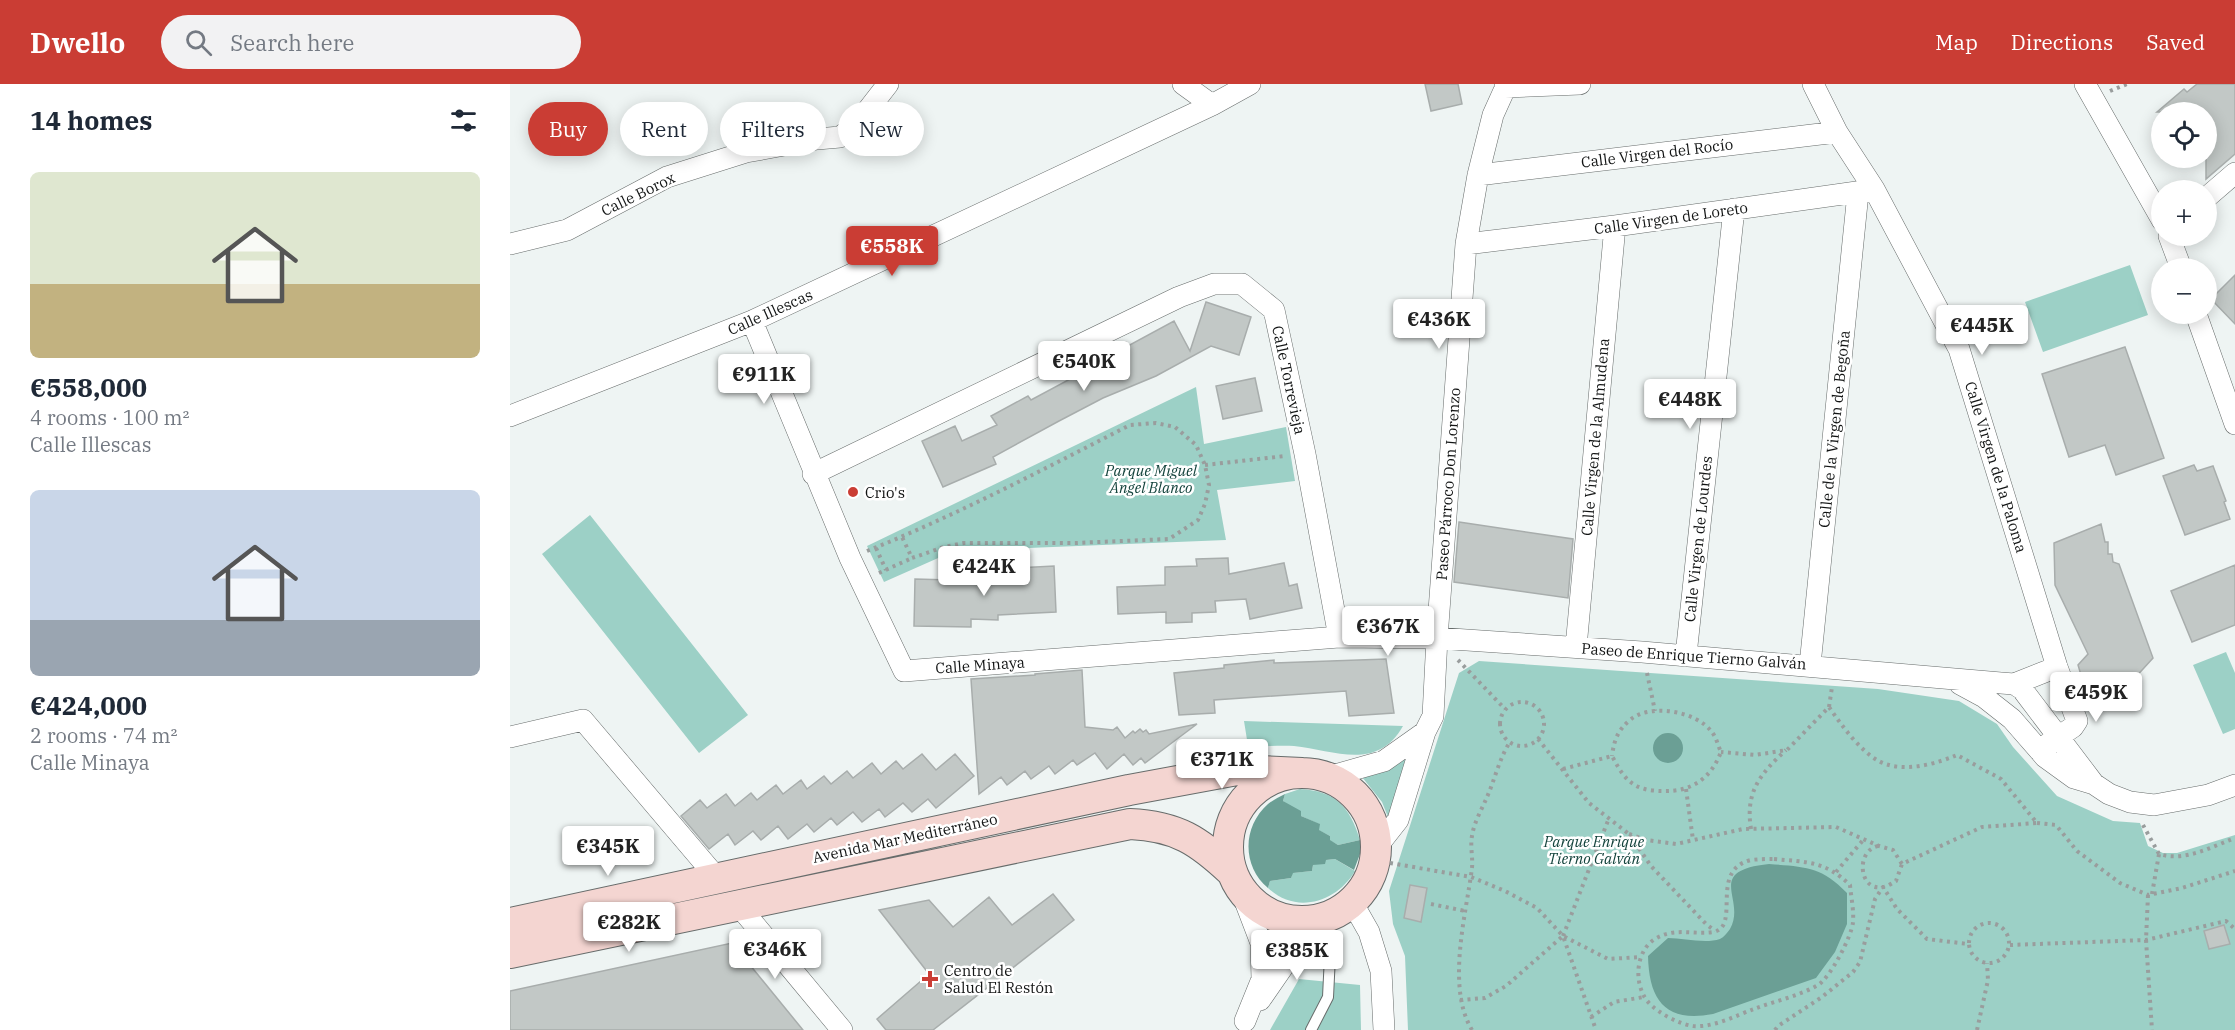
<!DOCTYPE html>
<meta charset="utf-8">
<style>
:root{--surface:#fff;--page:#f2f2f3;--text:#1f2937;--muted:#747a83;--accent:#ca3d34}
body{margin:0;font-family:"IBM Plex Serif",serif;background:var(--page);color:var(--text);height:100vh;display:flex;flex-direction:column;font-size:22px;white-space:nowrap}
*{box-sizing:border-box;margin:0}
p{font-size:20px;color:var(--muted)}
.icon{flex:none;width:33px;height:33px;fill:none;stroke:currentColor;stroke-width:2;stroke-linecap:round;stroke-linejoin:round}
.map{position:relative;flex:1;overflow:hidden}
.panel{display:flex;flex-direction:column;background:var(--surface);width:510px}
.panel>*{flex:none}
.banner{position:absolute;left:18px;top:18px;width:570px;height:54px;display:flex;gap:12px}
.buttons{position:absolute;left:1641px;top:18px;display:grid;gap:12px}
.buttons a{display:grid;place-items:center;width:66px;height:66px;border-radius:50%;background:var(--surface);box-shadow:0 3px 15px #0003;font-size:30px}
.price{position:absolute;translate:-50% -51px;padding:0 14px;border-radius:6px;background:#fff;color:#222;font-size:20px;line-height:39px;filter:drop-shadow(0 2px 3px #0008)}
.price::after{content:'';position:absolute;left:50%;top:36px;width:18px;height:14px;margin-left:-9px;background:inherit;clip-path:polygon(0 0,100% 0,50% 100%)}
.price.selected{background:var(--accent);color:#fff}
ul{padding:0;list-style:none}
li{display:grid;align-content:center;gap:12px;height:318px;padding:0 30px}
li span{display:grid;place-items:center;height:186px;border-radius:9px;color:#555}
li>.icon{margin-inline-start:auto}
span .icon{width:108px;height:108px;fill:#fffc;stroke-width:1}
li b{font-size:26px}
h2{display:flex;justify-content:space-between;align-items:center;height:72px;padding:0 30px;font-size:26px}
.pill{padding:0 21px;border-radius:27px;background:var(--surface);box-shadow:0 3px 15px #0003;font-size:21px;line-height:54px}
.pill.selected{background:var(--accent);color:#fff}
header{display:flex;align-items:center;gap:36px;box-sizing:border-box;height:84px;padding:0 30px;background:var(--accent);color:#fff}
header strong{font-size:28px}
nav{display:flex;gap:33px;margin-inline-start:auto;font-size:21px}
.search{width:420px;height:54px;background:var(--page);display:flex;align-items:center;gap:15px;box-sizing:border-box;padding:0 21px;border-radius:33px;color:var(--muted);font-size:22px}
main{display:flex;flex:1;min-height:0}
.map>svg:first-child{display:block}
</style>
<header>
<strong>Dwello</strong>
<div class="search"><svg class="icon" aria-label="search" viewBox="0 0 24 24"><circle cx="10" cy="10" r="6"/><path d="M15 15l6 6"/></svg>Search here</div>
<nav><a>Map</a><a>Directions</a><a>Saved</a></nav>
</header>
<main>
<section class="panel">
<h2>14 homes<svg class="icon" aria-label="filters" viewBox="0 0 24 24"><path d="M4 7h16M4 17h16"/><circle cx="9" cy="7" r="2"/><circle cx="15" cy="17" r="2"/></svg></h2>
<ul>
<li><span style="background:linear-gradient(#dfe7d0 60%,#c2b280 0)"><svg class="icon" aria-label="home" viewBox="0 0 24 24"><path d="M3 11l9-7 9 7M6 9v11h12V9"/></svg></span><div><b>€558,000</b><p>4 rooms · 100 m²</p><p>Calle Illescas</p></div></li>
<li><span style="background:linear-gradient(#c9d6e8 70%,#9aa5b1 0)"><svg class="icon" aria-label="home" viewBox="0 0 24 24"><path d="M3 11l9-7 9 7M6 9v11h12V9"/></svg></span><div><b>€424,000</b><p>2 rooms · 74 m²</p><p>Calle Minaya</p></div></li>
</ul>
</section>
<div class="map">
<svg width="1725" height="946" viewBox="0 0 1725 946">
<rect width="100%" height="100%" fill="#eef4f3"/>
<path fill="#9cd0c6" d="M 1620,181 L 1638,231 L 1533,268 L 1515,218 Z
M 686,303 L 694,360 L 776,343 L 785,397 L 707,406 L 716,456 L 444,467 L 374,498 L 357,462 Z
M 80,431 L 238,631 L 189,669 L 32,470 Z
M 1716,568 L 1725,589 L 1725,645 L 1713,650 L 1683,581 Z
M 969,577 L 1368,605 L 1449,617 L 1487,640 L 1503,663 L 1547,712 L 1603,737 L 1630,739 L 1638,762 L 1653,769 L 1667,769 L 1725,751 L 1725,946 L 898,946 L 895,872 L 883,840 L 879,807 L 949,589 Z
M 734,637 L 893,642 C 867,688 824,666 784,662 C 769,661 753,663 738,662 Z
M 900,669 L 878,733 L 872,718 L 852,693 L 873,687 Z
M 790,705 C 826,707 840,723 850,756 L 828,761 L 819,756 L 820,752 L 808,746 L 809,740 L 791,732 L 773,717 L 775,710 Z
M 825,775 L 845,787 C 827,818 786,831 758,804 L 760,797 L 781,794 L 782,789 L 802,787 L 803,781 L 816,776 Z
M 759,845 L 782,853 L 763,880 L 763,868 Z
M 789,895 L 850,901 L 851,946 L 760,946 Z"/>
<path fill="#6b9f95" d="M1143 664a15 15 0 1 1 30 0a15 15 0 1 1-30 0Z
M 775,710 L 773,717 L 791,727 L 791,732 L 810,740 L 809,746 L 820,752 L 820,756 L 828,761 L 850,756 L 850,770 L 844,786 L 825,775 L 816,776 L 815,780 L 803,781 L 802,787 L 783,789 L 781,794 L 760,797 L 758,804 C 732,782 732,743 758,720 C 763,716 769,713 775,710 Z
M 1259,780 C 1295,783 1311,782 1337,809 L 1337,840 L 1325,868 L 1306,894 L 1203,930 C 1156,939 1139,917 1138,872 L 1158,854 C 1173,854 1195,860 1210,855 C 1214,853 1217,849 1220,845 C 1237,815 1193,787 1259,780 Z"/>
<path fill="#c2c8c6" stroke="#a8adac" stroke-width="1.5" d="M 915,0 L 948,0 L 952,20 L 921,27 Z
M 1687,0 L 1725,0 L 1725,70 L 1696,95 L 1696,28 L 1647,28 L 1674,5 L 1677,8 Z
M 1725,191 L 1725,240 L 1701,215 Z
M 696,218 L 741,233 L 729,271 L 701,262 L 646,292 L 593,314 L 549,337 L 483,373 L 486,380 L 433,403 L 412,357 L 445,342 L 452,357 L 487,341 L 481,332 L 518,312 L 521,316 L 579,285 L 576,278 L 616,258 L 618,262 L 664,237 L 680,267 Z
M 1615,263 L 1654,374 L 1606,391 L 1595,361 L 1559,373 L 1532,290 Z
M 745,294 L 752,327 L 713,335 L 706,302 Z
M 1684,381 L 1687,387 L 1703,382 L 1716,417 L 1714,418 L 1720,435 L 1675,451 L 1653,392 Z
M 949,438 L 1063,455 L 1058,514 L 944,498 Z
M 1591,440 L 1595,458 L 1598,458 L 1598,470 L 1602,470 L 1603,478 L 1609,480 L 1643,574 L 1613,607 L 1597,614 L 1571,591 L 1568,581 L 1578,570 L 1545,501 L 1544,459 Z
M 718,474 L 719,490 L 774,479 L 779,502 L 787,500 L 792,524 L 740,535 L 736,515 L 705,517 L 706,528 L 682,529 L 682,538 L 656,539 L 656,528 L 608,530 L 607,503 L 655,501 L 655,483 L 687,482 L 686,475 Z
M 1725,481 L 1725,541 L 1682,558 L 1661,507 Z
M 544,482 L 546,528 L 488,531 L 488,536 L 461,535 L 461,543 L 404,542 L 405,495 L 441,496 L 441,489 L 505,490 L 505,484 Z
M 876,575 L 884,629 L 839,632 L 836,607 L 704,616 L 705,629 L 669,631 L 664,589 L 714,584 L 714,581 L 764,576 L 764,579 Z
M 572,586 L 575,643 L 603,646 L 607,643 L 615,654 L 623,647 L 625,649 L 630,645 L 633,648 L 636,646 L 639,650 L 687,640 L 635,679 L 631,674 L 623,681 L 614,670 L 597,685 L 585,669 L 567,681 L 563,676 L 545,690 L 539,682 L 521,695 L 515,687 L 497,701 L 491,693 L 469,710 L 461,595 L 525,591 L 525,590 Z
M 412,670 L 426,686 L 445,670 L 464,692 L 426,724 L 418,715 L 402,728 L 393,719 L 375,733 L 369,725 L 352,738 L 343,728 L 327,741 L 321,734 L 304,748 L 297,740 L 278,755 L 268,742 L 251,756 L 243,747 L 225,761 L 218,750 L 199,765 L 171,732 L 190,716 L 197,724 L 216,710 L 225,722 L 241,709 L 247,716 L 266,701 L 273,710 L 291,696 L 297,705 L 314,692 L 321,700 L 337,687 L 343,694 L 362,679 L 371,690 L 386,677 L 393,685 Z
M 900,801 L 917,804 L 911,838 L 894,834 Z
M 543,810 L 564,836 L 423,946 L 376,946 L 367,935 L 419,890 L 369,826 L 419,816 L 443,843 L 479,813 L 502,841 Z
M 1714,841 L 1720,860 L 1699,865 L 1694,847 Z
M 222,859 L 293,946 L 0,946 L 0,907 Z"/>
<g fill="none" stroke-linecap="round" stroke-linejoin="round">
<g stroke="#676c6b" stroke-width="12">
<path id="lane" d="M 801,946 L 818,913 L 820,872 L 811,834"/>
</g>
<g stroke="#676c6b" stroke-width="22">
<path id="street" d="M 673,0 L 702,21
M 1303,0 L 1327,48 L 1364,105 L 1449,265 L 1547,583 L 1567,637 L 1563,643 L 1529,666
M 1575,0 L 1652,136
M 995,3 L 1070,0
M 968,91 L 1327,48
M 1696,114 L 1725,89
M 1659,152 L 1671,184
M 0,160 L 57,146 L 157,93 L 236,68 L 307,55 L 330,53 L 347,40 L 378,0
M 956,160 L 1105,142 L 1361,106
M 1686,230 L 1725,340
M 242,237 L 340,474 L 394,587 L 829,553 L 927,554 L 1132,568 L 1491,599 L 1504,600 L 1512,605 L 1584,700
M 0,332 L 242,237 L 702,21 L 740,0
M 303,390 L 669,213 L 704,200 L 732,200 L 764,226 L 795,370 L 829,553
M 1066,563 L 1105,142
M 1176,571 L 1224,125
M 1300,581 L 1348,109
M 1450,600 L 1474,613 L 1502,635 L 1535,673 L 1564,694 L 1584,700 L 1599,710 L 1620,718 L 1644,721 L 1698,711 L 1725,701
M 1504,600 L 1547,583
M 0,653 L 73,636 L 207,794
M 818,693 L 874,677 L 915,648
M 866,764 L 888,736 L 915,648 L 923,632 L 927,554 L 956,160 L 968,91 L 983,31 L 997,0
M 730,804 L 751,859 L 752,895 L 735,937
M 842,818 L 859,848 L 871,887 L 874,946
M 229,822 L 332,946
M 750,916 L 806,835"/>
</g>
<g stroke="#676c6b" stroke-width="32">
<path id="secondary" d="M718 763a74 74 0 1 1 148 0a74 74 0 1 1-148 0Z
M 0,839 L 619,706 L 727,686 L 792,689
M 0,869 L 620,740 C 667,742 689,757 722,788"/>
</g>
<path stroke="#999d9d" stroke-width="4" stroke-dasharray="3 4.5" stroke-linecap="butt" d="M 1600,7 L 1617,0
M 695,381 L 775,372
M 366,464 L 376,486
M 357,467 C 447,431 534,385 620,341 L 646,339 L 665,343 L 686,361 L 695,381 L 699,401 L 695,420 L 688,436 L 659,455 L 565,459 L 454,459 L 434,463 L 402,474 L 392,453
M 369,489 L 402,474
M 948,576 L 995,625
M 1137,589 L 1145,627
M990 640a22 22 0 1 1 44 0a22 22 0 1 1-44 0Z
M 1319,623 L 1322,603
M 1028,655 L 1079,719 L 1119,750 L 1141,782 L 1196,840 L 1205,847
M 1053,685 L 1102,672 C 1108,683 1114,695 1125,701 C 1133,706 1144,707 1153,707 C 1182,708 1201,694 1211,668 C 1208,662 1206,652 1201,647 C 1186,627 1139,619 1120,636 C 1108,646 1104,656 1102,672
M 1176,705 L 1183,756
M 1527,739 L 1546,741 L 1567,767 L 1610,799 L 1638,811 L 1672,804 L 1725,787
M 1633,741 L 1649,770 C 1675,778 1701,763 1725,754
M 1241,745 C 1235,708 1250,690 1276,666
M 1119,750 L 1136,756 L 1166,760 L 1233,745 L 1326,743 L 1369,762 L 1383,766 L 1392,780 L 1472,743 L 1527,739 L 1491,695 L 1447,671 C 1428,679 1400,687 1379,681 C 1356,676 1332,642 1319,623 L 1277,666 L 1245,671 L 1211,668
M 1368,762 C 1345,767 1349,808 1373,803 C 1377,803 1382,799 1386,797 L 1392,780
M 1264,775 C 1297,778 1315,777 1340,801 C 1341,813 1344,826 1343,838 C 1342,852 1320,894 1308,901 C 1289,912 1265,917 1244,925 C 1227,931 1203,944 1183,942 C 1168,940 1141,926 1134,912 C 1124,894 1127,866 1145,855 C 1164,843 1183,851 1203,848 C 1232,843 1198,786 1241,776 C 1249,775 1257,775 1264,775 Z
M 880,779 L 961,793 L 995,807 L 1027,824 L 1053,852 L 1098,875 L 1131,873
M 1326,788 L 1354,755
M 1642,810 L 1649,770
M 1638,811 L 1636,856 L 1642,946
M 921,820 L 955,827
M1459 859a20 20 0 1 1 40 0a20 20 0 1 1-40 0Z
M 1053,852 L 1099,734
M 1500,861 L 1636,856 L 1716,837 L 1725,845
M 950,916 L 975,914 L 996,902 L 1053,852 L 1086,946
M 1081,933 L 1104,918 L 1134,913
M 962,946 C 936,903 956,831 962,784 C 963,773 960,762 962,752 C 964,738 972,725 977,713 C 985,695 989,675 1000,658
M 1265,946 L 1268,942 L 1312,913 L 1343,888 L 1350,878 L 1365,815 L 1373,803 L 1387,825 L 1417,855 L 1458,860
M 1467,946 L 1478,896 L 1477,879"/>
<use href="#lane" stroke="#fff" stroke-width="10"/>
<use href="#street" stroke="#fff" stroke-width="21"/>
<use href="#secondary" stroke="#f4d5d1" stroke-width="30"/>
</g>
<g fill="#ca3d34" stroke="#fff" stroke-width="2">
<circle cx="343" cy="408" r="6"/>
<path d="M417 886h6v6h6v6h-6v6h-6v-6h-6v-6h6z"/>
</g>
<g text-anchor="middle" dominant-baseline="central" stroke-width="5" stroke-linejoin="round" paint-order="stroke">
<g font-size="15" fill="#121414" stroke="#fff">
<text transform="translate(1147 69) rotate(-7)">Calle Virgen del Rocío</text>
<text transform="translate(128 110) rotate(-26)">Calle Borox</text>
<text transform="translate(1161 134) rotate(-8)">Calle Virgen de Loreto</text>
<text transform="translate(260 228) rotate(-24)">Calle Illescas</text>
<text transform="translate(779 296) rotate(78)">Calle Torrevieja</text>
<text transform="translate(1324 345) rotate(-84)">Calle de la Virgen de Begoña</text>
<text transform="translate(1085 353) rotate(-85)">Calle Virgen de la Almudena</text>
<text transform="translate(1486 383) rotate(73)">Calle Virgen de la Paloma</text>
<text transform="translate(938 400) rotate(-86)">Paseo Párroco Don Lorenzo</text>
<text transform="translate(1188 455) rotate(-84)">Calle Virgen de Lourdes</text>
<text transform="translate(1184 572) rotate(4)">Paseo de Enrique Tierno Galván</text>
<text transform="translate(470 581) rotate(-4)">Calle Minaya</text>
<text transform="translate(395 754) rotate(-12)">Avenida Mar Mediterráneo</text>
</g>
<g font-size="15" font-style="italic" fill="#13433c" stroke="#fff">
<text x="641" y="386">Parque Miguel<tspan x="641" dy="17">Ángel Blanco</tspan></text>
<text x="1084" y="757">Parque Enrique<tspan x="1084" dy="17">Tierno Galván</tspan></text>
</g>
<g font-size="15" fill="#121414" stroke="#fff" text-anchor="start">
<text x="355" y="408">Crio's</text>
<text x="434" y="886">Centro de<tspan x="434" dy="17">Salud El Restón</tspan></text>
</g>
</g>
</svg>
<div class="buttons">
<a><svg class="icon" aria-label="locate" viewBox="0 0 24 24"><circle cx="12" cy="12" r="6"/><path d="M12 2v4M12 18v4M2 12h4M18 12h4"/></svg></a>
<a>+</a>
<a>−</a>
</div>
<b class="price selected" style="left:382px;top:193px">€558K</b>
<b class="price" style="left:929px;top:266px">€436K</b>
<b class="price" style="left:1472px;top:272px">€445K</b>
<b class="price" style="left:574px;top:308px">€540K</b>
<b class="price" style="left:254px;top:321px">€911K</b>
<b class="price" style="left:1180px;top:346px">€448K</b>
<b class="price" style="left:474px;top:513px">€424K</b>
<b class="price" style="left:878px;top:573px">€367K</b>
<b class="price" style="left:1586px;top:639px">€459K</b>
<b class="price" style="left:712px;top:706px">€371K</b>
<b class="price" style="left:98px;top:793px">€345K</b>
<b class="price" style="left:119px;top:869px">€282K</b>
<b class="price" style="left:265px;top:896px">€346K</b>
<b class="price" style="left:787px;top:897px">€385K</b>
<div class="banner">
<a class="pill selected">Buy</a>
<a class="pill">Rent</a>
<a class="pill">Filters</a>
<a class="pill">New</a>
</div>
</div>
</main>
